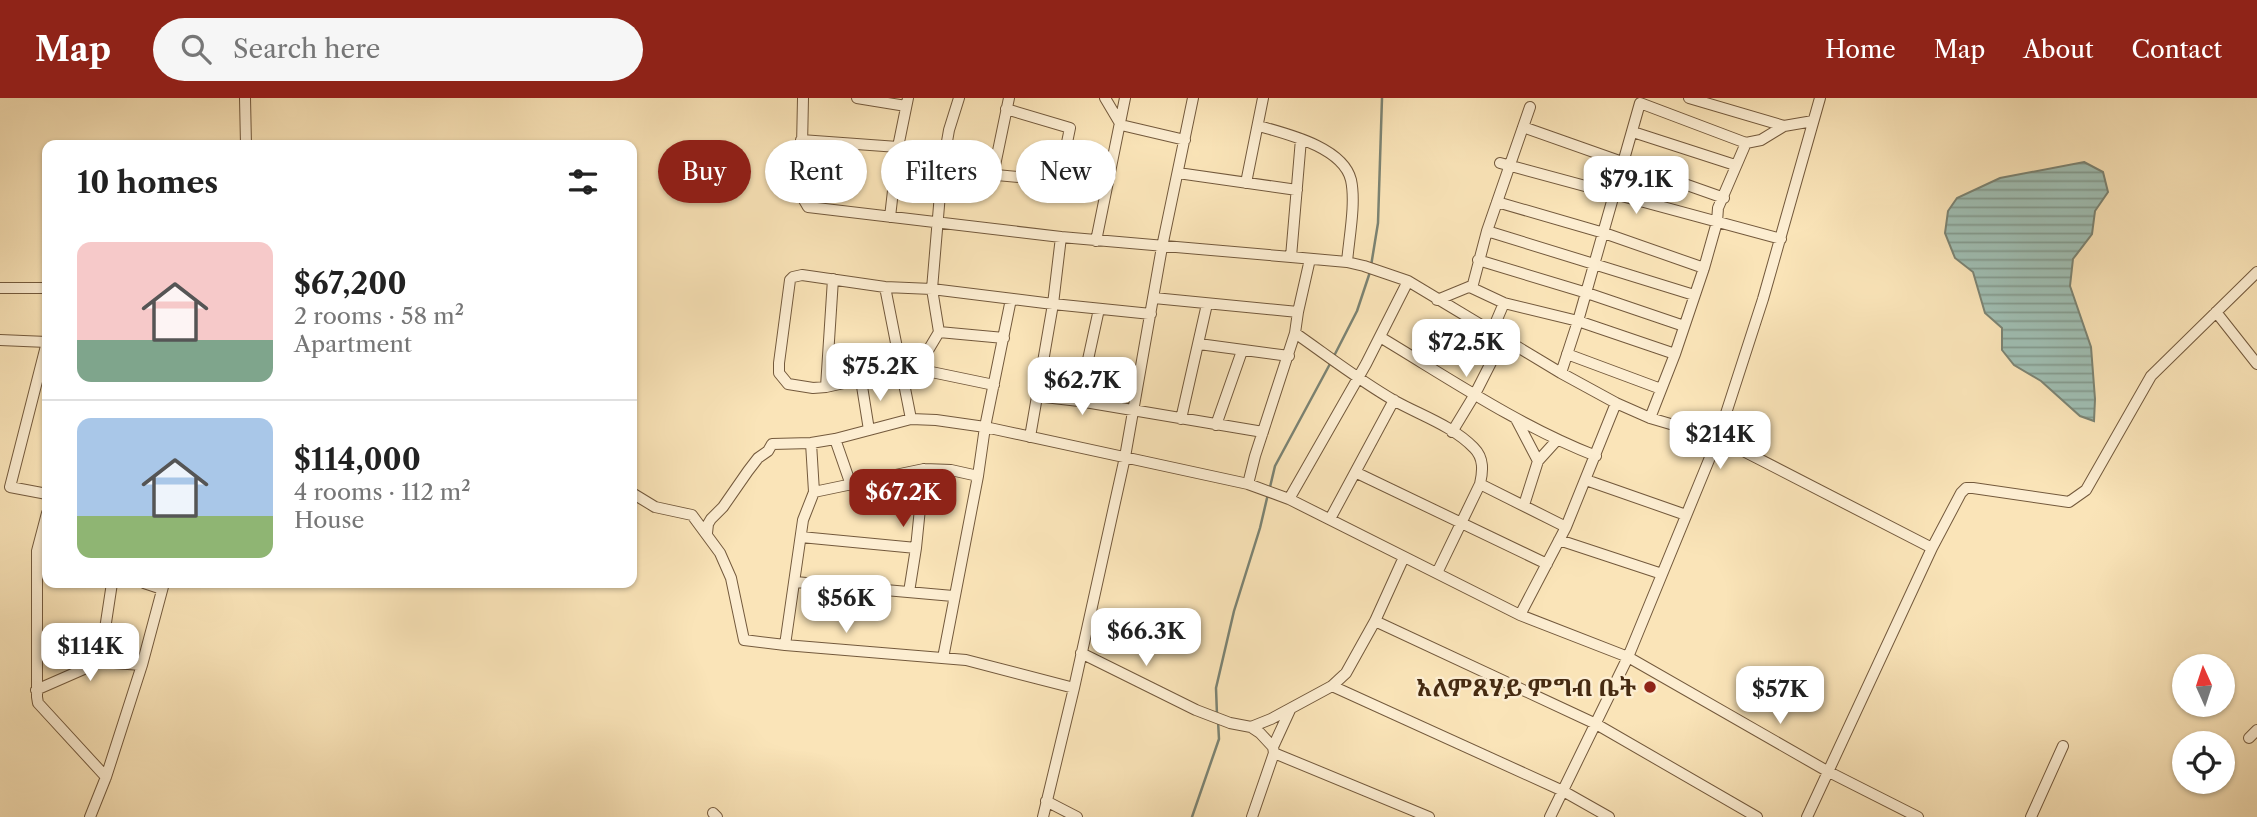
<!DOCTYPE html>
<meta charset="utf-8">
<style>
:root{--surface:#fff;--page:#f6f6f6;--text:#222;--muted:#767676;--line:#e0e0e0;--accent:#8f2418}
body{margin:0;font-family:"Libre Caslon Text","Noto Serif Ethiopic",serif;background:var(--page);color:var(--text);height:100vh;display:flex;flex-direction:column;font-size:26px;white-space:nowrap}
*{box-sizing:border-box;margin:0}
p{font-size:23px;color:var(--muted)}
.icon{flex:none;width:38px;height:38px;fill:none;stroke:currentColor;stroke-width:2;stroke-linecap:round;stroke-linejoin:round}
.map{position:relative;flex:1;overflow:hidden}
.details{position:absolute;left:42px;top:42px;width:595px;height:448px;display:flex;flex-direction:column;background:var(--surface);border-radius:14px;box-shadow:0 2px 5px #0004}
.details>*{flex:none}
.hud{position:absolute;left:658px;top:42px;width:665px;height:63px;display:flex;gap:14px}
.needle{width:46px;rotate:357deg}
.controls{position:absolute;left:2172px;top:556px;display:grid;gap:14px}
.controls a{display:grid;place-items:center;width:63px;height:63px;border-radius:50%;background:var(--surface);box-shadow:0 2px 5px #0004;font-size:35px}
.price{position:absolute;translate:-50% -60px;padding:0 16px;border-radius:14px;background:#fff;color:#222;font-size:23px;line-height:46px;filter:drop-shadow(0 2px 4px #0008)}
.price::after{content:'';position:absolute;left:50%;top:42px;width:21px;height:16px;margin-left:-10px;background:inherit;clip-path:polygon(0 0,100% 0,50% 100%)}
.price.selected{background:var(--accent);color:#fff}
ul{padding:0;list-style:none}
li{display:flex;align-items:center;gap:21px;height:175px;padding:0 35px}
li+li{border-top:2px solid var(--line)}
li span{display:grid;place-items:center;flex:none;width:196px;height:140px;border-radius:14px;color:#555}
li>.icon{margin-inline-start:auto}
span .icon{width:84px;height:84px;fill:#fffc;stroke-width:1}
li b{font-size:30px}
h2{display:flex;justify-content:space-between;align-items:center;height:84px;padding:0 35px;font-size:30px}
.pill{padding:0 24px;border-radius:32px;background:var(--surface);box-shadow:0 2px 5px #0004;font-size:24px;line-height:63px}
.pill.selected{background:var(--accent);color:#fff}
header{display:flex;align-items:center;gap:42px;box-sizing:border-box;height:98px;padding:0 35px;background:var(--accent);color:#fff}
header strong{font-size:33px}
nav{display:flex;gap:38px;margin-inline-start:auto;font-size:24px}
.search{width:490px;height:63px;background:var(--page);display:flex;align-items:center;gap:18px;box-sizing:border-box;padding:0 24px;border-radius:38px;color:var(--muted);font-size:26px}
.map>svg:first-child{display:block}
</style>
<header>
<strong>Map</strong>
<div class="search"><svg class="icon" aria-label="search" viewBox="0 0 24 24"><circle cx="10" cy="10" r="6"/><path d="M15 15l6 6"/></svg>Search here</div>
<nav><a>Home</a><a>Map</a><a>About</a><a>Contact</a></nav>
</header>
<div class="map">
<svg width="2257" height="719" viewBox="0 0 2257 719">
<defs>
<pattern id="water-rules" width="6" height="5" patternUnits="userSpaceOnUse" patternTransform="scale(1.75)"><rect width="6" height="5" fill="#9fbeb3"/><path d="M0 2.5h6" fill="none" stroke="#839b90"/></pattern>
</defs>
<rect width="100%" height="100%" fill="#fae4b8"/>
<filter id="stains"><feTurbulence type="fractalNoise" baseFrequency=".00286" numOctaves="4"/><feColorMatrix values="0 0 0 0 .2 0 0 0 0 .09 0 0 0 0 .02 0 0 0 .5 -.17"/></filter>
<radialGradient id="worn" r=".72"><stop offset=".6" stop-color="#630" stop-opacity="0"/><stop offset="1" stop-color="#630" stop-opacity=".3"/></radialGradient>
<path fill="url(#water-rules)" stroke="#7b8373" stroke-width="2" d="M 2084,64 L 2103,74 L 2108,94 L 2095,113 L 2092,136 L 2073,161 L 2070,188 L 2091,249 L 2095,301 L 2094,323 L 2080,318 L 2041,283 L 2014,267 L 2002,252 L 2002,230 L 1985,215 L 1973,174 L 1955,160 L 1945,135 L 1948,113 L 1957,100 L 2000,80 Z"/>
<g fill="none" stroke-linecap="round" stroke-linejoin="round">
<path stroke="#7b8373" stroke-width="2.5" d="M 1371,168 L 1378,125 L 1382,0
M 1334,258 L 1357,213 L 1370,174
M 1270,389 L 1275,368 L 1331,264
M 1217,617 L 1216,590 L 1234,513 L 1260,430 L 1268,396
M 1192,719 L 1219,641 L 1218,623"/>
<g stroke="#73593c" stroke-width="12">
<path id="minor" d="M 245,0 L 246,47
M 803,0 L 801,97 L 808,109 L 1061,139 L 1291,159 L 1347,164 L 1364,168 L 1408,183 L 1561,275 L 1616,305 L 1650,320 L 1718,340 L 1932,450
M 857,0 L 906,8
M 1105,0 L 1121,27 L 1185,42
M 1689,0 L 1784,28 L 1813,23
M 1530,9 L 1487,133 L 1472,190 L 1504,205 L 1578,223 L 1675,256
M 1006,11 L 1070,30 L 1059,83
M 1259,28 C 1287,36 1343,49 1351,82 C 1356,105 1349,140 1347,164
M 1523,29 L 1724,100
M 1633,34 L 1735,67
M 801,42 L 898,49
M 1500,65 L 1781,141
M 942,72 L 1106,87
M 1178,75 L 1297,92
M 993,77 L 1009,0
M 1246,85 L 1263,0
M 1497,104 L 1604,135 L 1704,170
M 890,119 L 898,49 L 908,0
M 1487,133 L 1694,197
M 1096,143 L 1125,0
M 1291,159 L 1301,41
M 1478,162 L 1587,195 L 1684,228
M 885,189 L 911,321
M 0,190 L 47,190
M 1154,200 L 1298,214
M 1437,202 L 1471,188
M 2216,214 L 2257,266
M 1492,233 L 1504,205
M 939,234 L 1004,240
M 1295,235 C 1328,258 1360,283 1395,303 C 1420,317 1453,328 1474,350 C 1484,360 1483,373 1480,386 L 1437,475
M 1380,239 C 1450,281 1519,328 1596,358
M 0,242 L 47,244
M 47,244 L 10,389 L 47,396
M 1199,246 L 1289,258
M 1567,256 L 1661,291
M 917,271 L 939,234 L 932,191 L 942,72 L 949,32 L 959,0
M 1561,275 L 1578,223 L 1640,5 L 1746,45 L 1761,42 L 1784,28
M 861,282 L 869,332
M 994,287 L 917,271 L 902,272 L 826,289 L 813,290 L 788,286 L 779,275 L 779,265 L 790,182 L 793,179 L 802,177 L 885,189 L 932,191 L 1053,206 L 1151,216
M 826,289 L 833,181
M 1036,298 L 1079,303 L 1263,334
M 1079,303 L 1099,211
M 1650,320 L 1675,256 L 1704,170 L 1717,124 L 1718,110 L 1746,45
M 1181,321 L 1207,206
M 1516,321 L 1538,363 L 1524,407
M 1216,327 L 1242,253
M 1452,334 L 1475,296 L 1503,241
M 1030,339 L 1053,206 L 1061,139
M 835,341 L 851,387
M 811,345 L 814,394 L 803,422 L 785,547 L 966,562 L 1074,590
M 1538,363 L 1557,342
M 1357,375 L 1547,466
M 1586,382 L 1686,417
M 1248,386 L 1255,358 L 1295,235 L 1298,214 L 1310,161
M 1480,386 L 1566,429
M 814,394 L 924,371 L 951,372 L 978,378
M 632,395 L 655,409 L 692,417 L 720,455 L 731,480 L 744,542 L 785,547
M 1289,401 L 1366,266 L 1408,183
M 47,415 L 37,453 L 37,599 L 38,605 L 106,679
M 1330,421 L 1394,302
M 707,435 L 708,426 L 711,421 L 723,409 L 748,373 L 758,360 L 768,353 L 772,346 L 811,345 L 835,341 L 911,321 L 936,322 L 985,329 L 1248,386 L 1289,401 L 1520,517 L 1628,559 L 1827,673 L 1918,719
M 801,439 L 916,450
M 1559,442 L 1662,476
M 37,453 L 47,456
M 795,484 L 953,498
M 144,485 L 162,491
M 909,494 L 916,450 L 924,371
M 1520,517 L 1566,429 L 1616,305
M 1375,523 L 1596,626 L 1757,719
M 1081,555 L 1196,612 L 1230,625 L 1251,629 L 1260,635 L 1273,649 L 1274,655 L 1252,719
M 943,560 L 978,378 L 985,329 L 1011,201
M 100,564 L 112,485
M 1332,588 L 1563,693 L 1609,719
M 36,592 L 100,564 L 142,567
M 1251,629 L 1271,621 L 1332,588 L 1346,575 L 1375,523 L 1404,459
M 2249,640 L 2257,632
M 1273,649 L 1290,612
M 1274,655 L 1429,719
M 1046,703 L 1077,719
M 713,715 L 717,719
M 90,719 L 106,679 L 142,567 L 164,485
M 1043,719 L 1074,590 L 1125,359 L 1162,149 L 1193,0
M 1550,719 L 1628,559 L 1718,340 L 1763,201 L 1820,0
M 1807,719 L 1932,450 L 1961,395 L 1966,390 L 1973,390 L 2069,404 L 2086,392 L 2151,278 L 2257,174
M 2031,719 L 2063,648"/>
</g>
<use href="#minor" stroke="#fcedd1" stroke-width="10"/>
</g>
<circle fill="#8f2418" stroke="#fcedd1" stroke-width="2.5" cx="1650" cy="589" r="7"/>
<g text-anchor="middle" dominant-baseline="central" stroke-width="5" stroke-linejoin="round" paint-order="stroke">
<g font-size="24" font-weight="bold" fill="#462b12" stroke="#fcedd1" text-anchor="end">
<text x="1636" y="589">አለምጸሃይ ምግብ ቤት</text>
</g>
</g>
<rect width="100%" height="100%" filter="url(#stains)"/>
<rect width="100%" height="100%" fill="url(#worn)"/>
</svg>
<div class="controls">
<a><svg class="needle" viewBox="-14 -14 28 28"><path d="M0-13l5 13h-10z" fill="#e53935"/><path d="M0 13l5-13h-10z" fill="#767676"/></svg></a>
<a><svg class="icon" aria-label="locate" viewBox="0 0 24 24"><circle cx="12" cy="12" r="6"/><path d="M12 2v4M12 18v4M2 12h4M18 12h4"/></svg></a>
</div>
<b class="price" style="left:1636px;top:118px">$79.1K</b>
<b class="price" style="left:1466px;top:281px">$72.5K</b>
<b class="price" style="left:880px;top:305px">$75.2K</b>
<b class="price" style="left:1082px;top:319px">$62.7K</b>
<b class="price" style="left:1720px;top:373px">$214K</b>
<b class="price selected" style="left:903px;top:431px">$67.2K</b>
<b class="price" style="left:846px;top:537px">$56K</b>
<b class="price" style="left:1146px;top:570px">$66.3K</b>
<b class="price" style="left:90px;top:585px">$114K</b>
<b class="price" style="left:1780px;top:628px">$57K</b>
<div class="hud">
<a class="pill selected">Buy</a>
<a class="pill">Rent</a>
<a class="pill">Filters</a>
<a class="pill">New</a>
</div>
<section class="details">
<h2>10 homes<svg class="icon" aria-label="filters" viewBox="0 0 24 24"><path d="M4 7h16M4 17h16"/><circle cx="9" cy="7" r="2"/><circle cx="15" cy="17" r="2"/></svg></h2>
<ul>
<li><span style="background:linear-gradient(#f6c9c9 70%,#7fa58c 0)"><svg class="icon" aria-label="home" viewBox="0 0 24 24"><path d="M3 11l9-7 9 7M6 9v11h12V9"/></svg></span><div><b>$67,200</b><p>2 rooms · 58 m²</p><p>Apartment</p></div></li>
<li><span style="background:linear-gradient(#a9c7e8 70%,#8fb573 0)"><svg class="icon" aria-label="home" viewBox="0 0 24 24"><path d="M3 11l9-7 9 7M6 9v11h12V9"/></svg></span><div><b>$114,000</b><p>4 rooms · 112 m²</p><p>House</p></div></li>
</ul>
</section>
</div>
